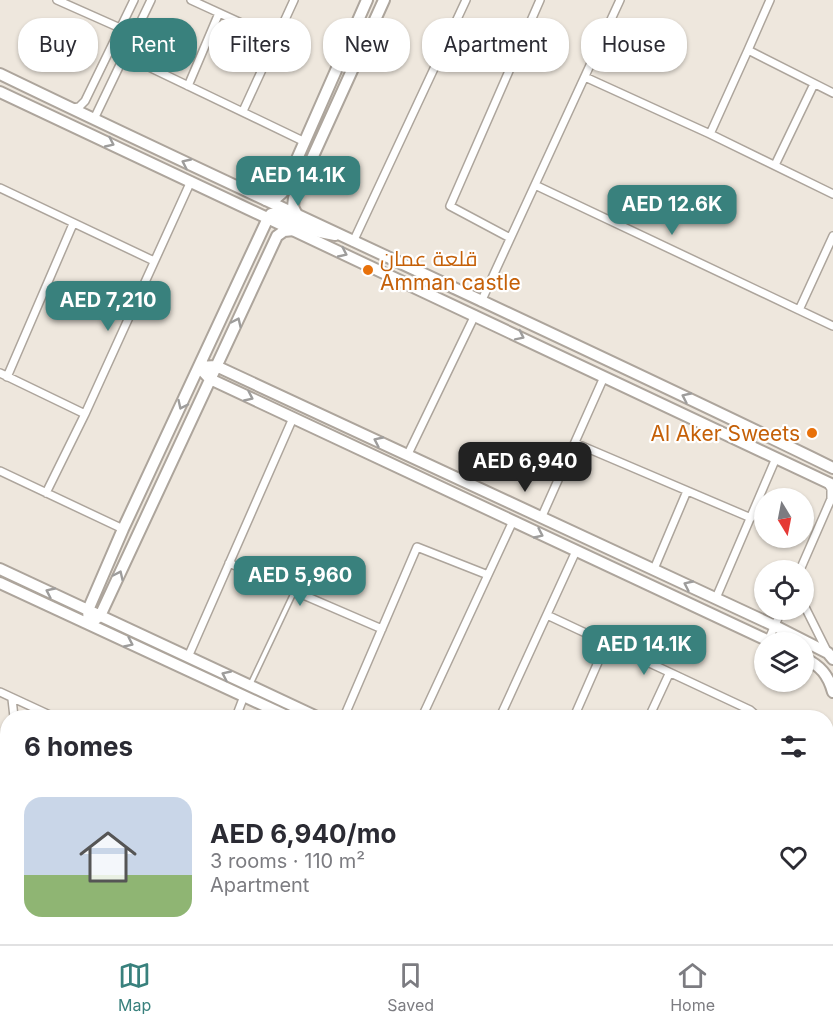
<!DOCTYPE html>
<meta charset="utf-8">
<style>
:root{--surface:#fff;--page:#f2f2f3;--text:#2b2b33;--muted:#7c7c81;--line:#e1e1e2;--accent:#39817d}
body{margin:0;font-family:Inter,Cairo,sans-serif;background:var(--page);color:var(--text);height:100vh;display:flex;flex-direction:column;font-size:22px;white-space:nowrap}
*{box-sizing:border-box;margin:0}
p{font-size:20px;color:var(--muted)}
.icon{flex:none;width:33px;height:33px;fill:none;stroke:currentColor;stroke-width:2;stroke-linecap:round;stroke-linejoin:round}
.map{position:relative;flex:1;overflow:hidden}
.details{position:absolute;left:0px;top:710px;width:834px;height:236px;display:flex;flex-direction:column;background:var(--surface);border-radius:24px 24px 0 0;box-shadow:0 2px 4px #0004}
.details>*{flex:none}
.hud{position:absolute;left:18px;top:18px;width:798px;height:54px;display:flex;gap:12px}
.needle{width:39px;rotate:170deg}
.tools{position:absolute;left:754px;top:488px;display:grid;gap:12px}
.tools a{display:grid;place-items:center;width:60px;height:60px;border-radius:50%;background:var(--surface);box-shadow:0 2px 4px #0004;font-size:30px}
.price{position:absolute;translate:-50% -51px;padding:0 14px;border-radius:12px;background:var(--accent);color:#fff;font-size:20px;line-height:39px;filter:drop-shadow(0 2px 3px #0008)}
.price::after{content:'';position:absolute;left:50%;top:36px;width:18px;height:14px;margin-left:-9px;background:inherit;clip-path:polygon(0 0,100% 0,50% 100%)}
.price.selected{background:#222;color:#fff}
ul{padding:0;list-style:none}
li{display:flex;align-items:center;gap:18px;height:150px;padding:0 24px}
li+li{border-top:2px solid var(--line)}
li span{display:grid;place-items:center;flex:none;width:168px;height:120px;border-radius:18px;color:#555}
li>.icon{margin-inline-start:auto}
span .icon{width:72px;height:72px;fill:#fffc;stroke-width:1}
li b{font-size:26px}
h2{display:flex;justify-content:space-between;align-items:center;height:72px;padding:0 24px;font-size:26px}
.pill{padding:0 21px;border-radius:24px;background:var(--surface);box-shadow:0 2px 4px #0004;font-size:21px;line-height:54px}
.pill.selected{background:var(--accent);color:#fff}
.menu{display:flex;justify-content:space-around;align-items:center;height:84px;border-top:2px solid var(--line);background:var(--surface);font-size:16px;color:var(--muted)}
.menu a{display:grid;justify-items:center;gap:3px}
.menu .selected{color:var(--accent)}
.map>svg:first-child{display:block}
</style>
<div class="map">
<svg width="833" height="944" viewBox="0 0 833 944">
<rect width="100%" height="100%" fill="#eee7dd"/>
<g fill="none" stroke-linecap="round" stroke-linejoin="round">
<g stroke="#ada59c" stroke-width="7">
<path id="lane" d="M 251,683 L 294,592"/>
</g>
<g stroke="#ada59c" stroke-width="10">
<path id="street" d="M 57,0 L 120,28
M 191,0 L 276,39
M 748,50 L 770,0
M 124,55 L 305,142
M 585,77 L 710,134
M 188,86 L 219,13
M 833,93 L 748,50 L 710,134 L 833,194
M 73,108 L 79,107 L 85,101 L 134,0
M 243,111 L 294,0
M 94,119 L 151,0
M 775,165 L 814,84
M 535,185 L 799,310
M 0,188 L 154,261
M 833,236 L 799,310 L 833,326
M 510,238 L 450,206 L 540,0
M 353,242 L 466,0
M 481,302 L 620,0
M 0,373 L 85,414
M 7,377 L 73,224
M 575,443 L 751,518
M 408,454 L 475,315
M 0,471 L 123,529
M 46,493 L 85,414 L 191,181
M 542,516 L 604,377
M 229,563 L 382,629
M 654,569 L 687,491
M 800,570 L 831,499 L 831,489 L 828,484
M 716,598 L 776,458
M 804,605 L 828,653
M 547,615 L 750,710 L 758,717
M 768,641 L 782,609
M 188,657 L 293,418
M 0,692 L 54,717
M 12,699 L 14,717
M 236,717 L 244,696
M 344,717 L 417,547 L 488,575
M 422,717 L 513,521
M 500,717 L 576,551
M 574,717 L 606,644
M 649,717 L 669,674
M 0,794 L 8,792
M 826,911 L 833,909
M 37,938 L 38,944
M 135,938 L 135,944
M 221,938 L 222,944
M 310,938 L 310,944
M 571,938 L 571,944
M 630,938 L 630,944
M 804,938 L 805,944
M 482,944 L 484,938
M 539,944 L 541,938"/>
</g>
<g stroke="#ada59c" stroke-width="14">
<path id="secondary" d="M 266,200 L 275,199 L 282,193 L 367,0
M 297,215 L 293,207 L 294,198 L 384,0
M 199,367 L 216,366 L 775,626 L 828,653 L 833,659
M 199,367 L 210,379 L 771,642
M 0,569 L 317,717
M 0,583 L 289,717
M 89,624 L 88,610 L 123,529 L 268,218 L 271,214 L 277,213 L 315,231 L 335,235
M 89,624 L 100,616 L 277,236 L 284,231 L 294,230
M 804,658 C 821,666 828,675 833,692
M 826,797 L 833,796
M 826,812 L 833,811"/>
</g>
<g stroke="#ada59c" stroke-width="14">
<path id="primary" d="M 0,74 C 277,208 557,333 833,468
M 0,92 L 833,485"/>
</g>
<use href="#lane" stroke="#fff" stroke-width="4"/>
<use href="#street" stroke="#fff" stroke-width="7"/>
<use href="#secondary" stroke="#fff" stroke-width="10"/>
<use href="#primary" stroke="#fff" stroke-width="10"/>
</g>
<defs><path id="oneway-chevron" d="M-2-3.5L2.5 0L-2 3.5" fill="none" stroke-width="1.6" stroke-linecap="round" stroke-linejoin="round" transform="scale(1.5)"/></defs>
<g stroke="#9e9d9c">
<use href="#oneway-chevron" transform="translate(110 143) rotate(25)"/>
<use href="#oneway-chevron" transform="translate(186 163) rotate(-155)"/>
<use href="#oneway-chevron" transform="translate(343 253) rotate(25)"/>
<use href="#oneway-chevron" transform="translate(237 322) rotate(-65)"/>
<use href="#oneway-chevron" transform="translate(520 336) rotate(26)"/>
<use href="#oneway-chevron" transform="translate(249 397) rotate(25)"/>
<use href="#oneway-chevron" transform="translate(686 397) rotate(-155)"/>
<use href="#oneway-chevron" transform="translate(182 405) rotate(115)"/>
<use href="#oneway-chevron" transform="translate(378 441) rotate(-155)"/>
<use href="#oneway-chevron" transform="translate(539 534) rotate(25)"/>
<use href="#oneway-chevron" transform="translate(119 575) rotate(-65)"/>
<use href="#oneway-chevron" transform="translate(688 585) rotate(-155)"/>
<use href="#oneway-chevron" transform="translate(50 592) rotate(-155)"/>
<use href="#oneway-chevron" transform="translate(129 643) rotate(25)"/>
<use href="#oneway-chevron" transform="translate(226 675) rotate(-155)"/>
</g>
<g fill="#e8710a" stroke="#fff" stroke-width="2">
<circle cx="368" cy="270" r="6"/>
<circle cx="812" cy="433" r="6"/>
</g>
<g text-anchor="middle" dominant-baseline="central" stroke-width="4.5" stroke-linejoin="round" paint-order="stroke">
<g font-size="21" fill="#c56008" stroke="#fff" text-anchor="start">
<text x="380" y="258">قلعة عمان<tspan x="380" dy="24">Amman castle</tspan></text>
<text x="800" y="433" text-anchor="end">Al Aker Sweets</text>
</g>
</g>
</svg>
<div class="tools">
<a><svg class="needle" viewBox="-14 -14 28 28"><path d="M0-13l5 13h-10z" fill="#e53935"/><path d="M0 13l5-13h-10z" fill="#7c7c81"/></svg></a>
<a><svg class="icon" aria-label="locate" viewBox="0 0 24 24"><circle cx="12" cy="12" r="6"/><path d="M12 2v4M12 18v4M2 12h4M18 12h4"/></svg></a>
<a><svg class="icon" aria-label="layers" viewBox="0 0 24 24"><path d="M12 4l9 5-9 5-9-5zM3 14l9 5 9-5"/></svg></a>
</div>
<b class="price" style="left:298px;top:207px">AED 14.1K</b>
<b class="price" style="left:672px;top:236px">AED 12.6K</b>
<b class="price" style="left:108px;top:332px">AED 7,210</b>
<b class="price selected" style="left:525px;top:493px">AED 6,940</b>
<b class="price" style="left:300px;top:607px">AED 5,960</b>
<b class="price" style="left:644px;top:676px">AED 14.1K</b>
<div class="hud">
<a class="pill">Buy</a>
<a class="pill selected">Rent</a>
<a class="pill">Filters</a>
<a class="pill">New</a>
<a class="pill">Apartment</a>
<a class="pill">House</a>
</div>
<section class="details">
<h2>6 homes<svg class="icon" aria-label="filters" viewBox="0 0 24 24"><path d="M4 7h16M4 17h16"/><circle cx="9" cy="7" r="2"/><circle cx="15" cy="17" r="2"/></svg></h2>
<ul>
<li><span style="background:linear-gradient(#c9d6e8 65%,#8fb573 0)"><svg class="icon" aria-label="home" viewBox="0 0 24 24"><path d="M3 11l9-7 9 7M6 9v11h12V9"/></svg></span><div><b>AED 6,940/mo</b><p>3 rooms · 110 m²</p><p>Apartment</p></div><svg class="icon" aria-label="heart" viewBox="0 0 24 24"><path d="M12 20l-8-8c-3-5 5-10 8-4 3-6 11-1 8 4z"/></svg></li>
</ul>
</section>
</div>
<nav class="menu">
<a class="selected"><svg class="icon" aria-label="map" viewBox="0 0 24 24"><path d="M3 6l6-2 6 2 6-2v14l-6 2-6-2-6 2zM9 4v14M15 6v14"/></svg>Map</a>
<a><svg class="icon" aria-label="saved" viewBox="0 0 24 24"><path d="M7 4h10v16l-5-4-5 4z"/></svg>Saved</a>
<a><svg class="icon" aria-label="home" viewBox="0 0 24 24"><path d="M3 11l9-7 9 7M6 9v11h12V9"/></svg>Home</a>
</nav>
